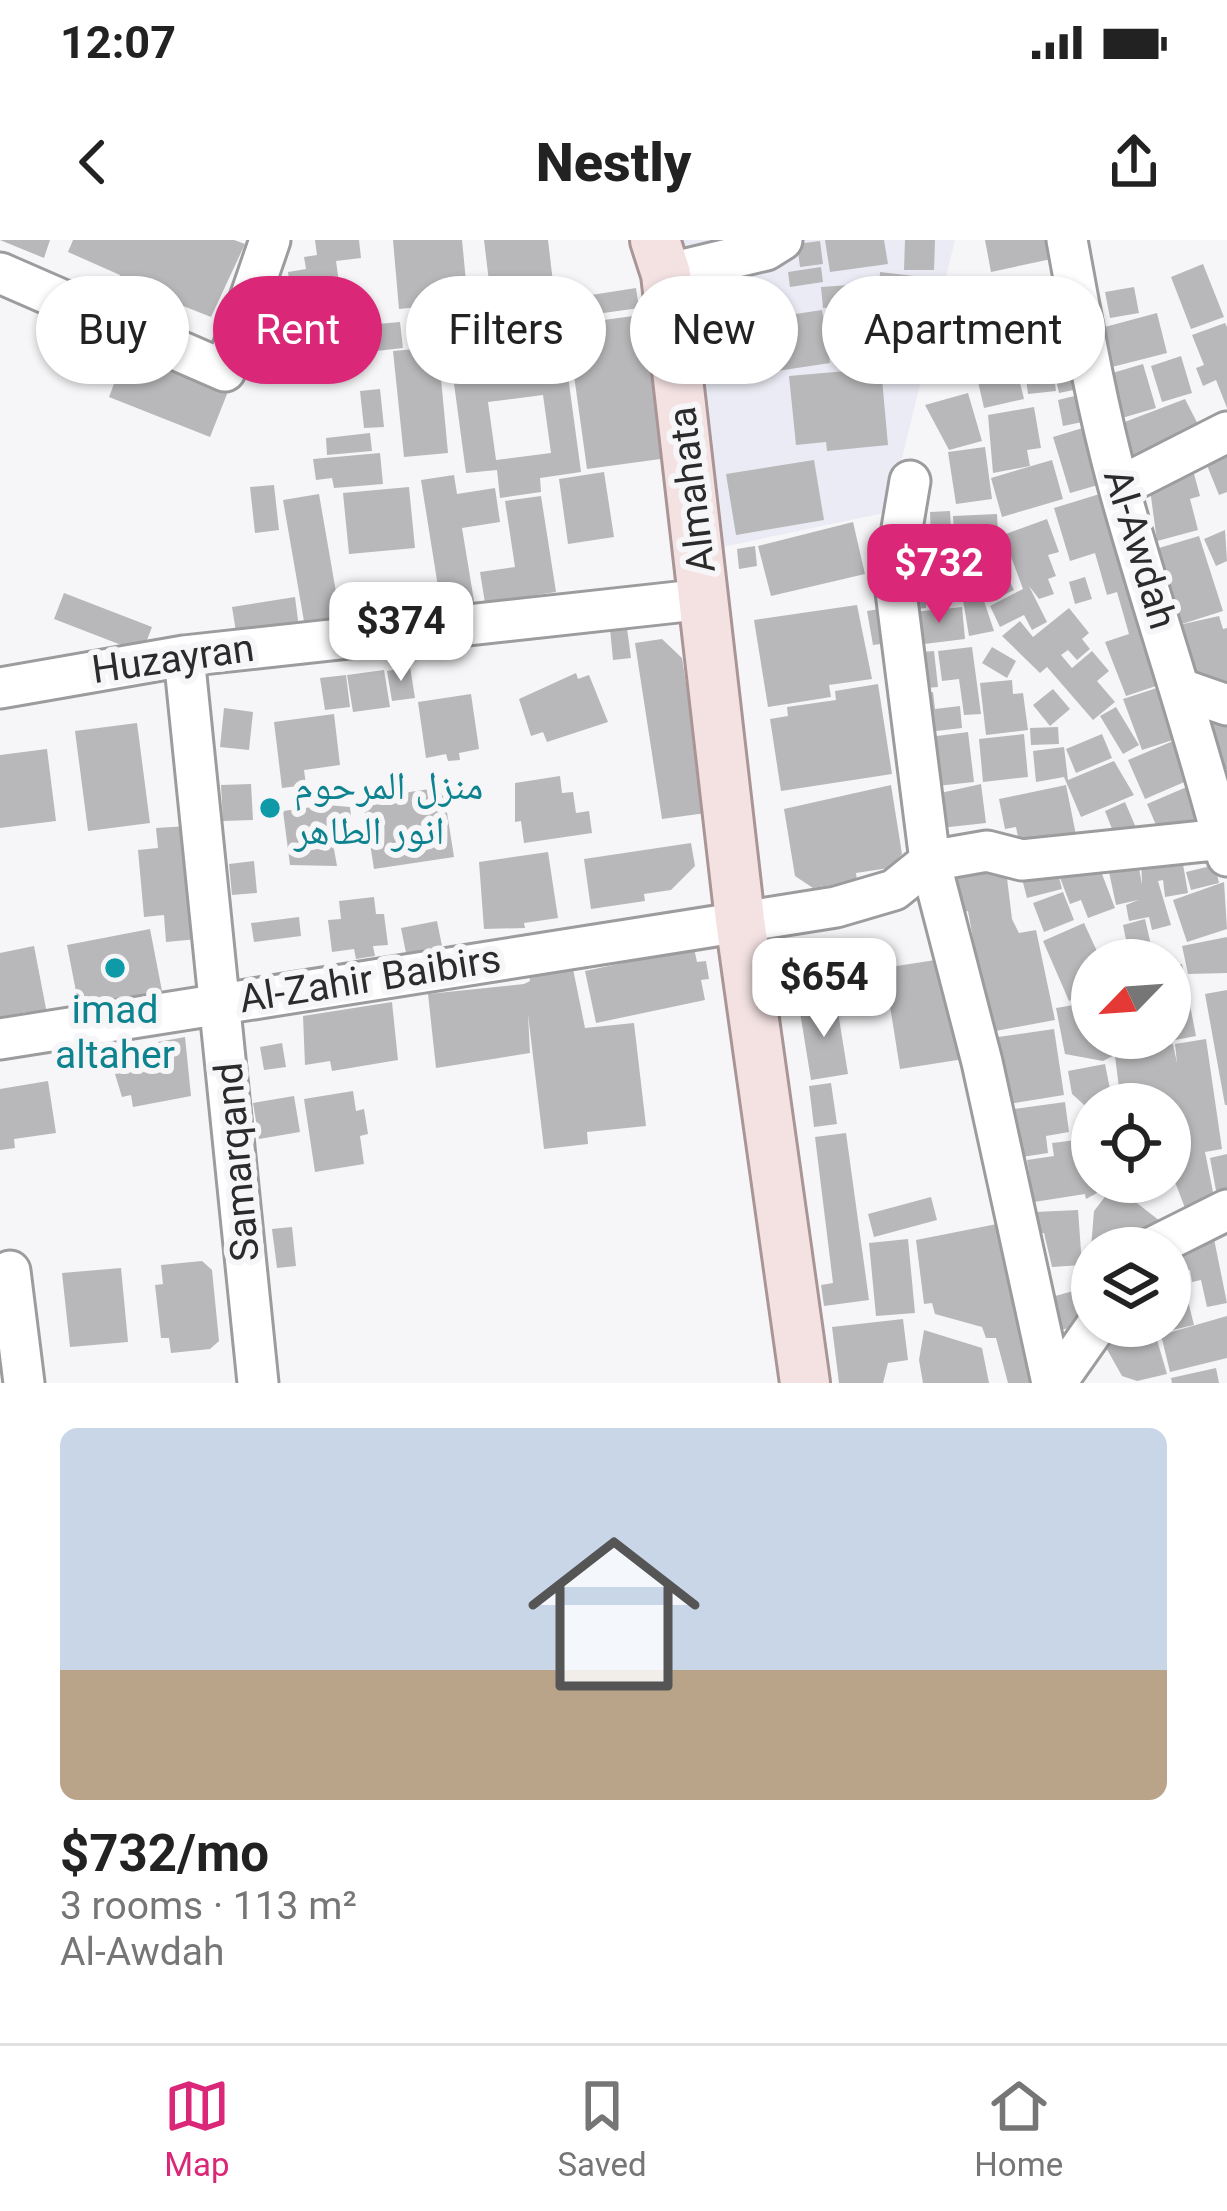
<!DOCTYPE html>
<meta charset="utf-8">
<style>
:root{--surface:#fff;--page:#f6f6f6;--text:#222;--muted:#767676;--line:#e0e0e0;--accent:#db2777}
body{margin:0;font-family:Roboto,"Noto Naskh Arabic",sans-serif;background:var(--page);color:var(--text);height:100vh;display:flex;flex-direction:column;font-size:45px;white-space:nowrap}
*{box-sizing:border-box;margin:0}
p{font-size:39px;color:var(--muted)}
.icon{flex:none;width:66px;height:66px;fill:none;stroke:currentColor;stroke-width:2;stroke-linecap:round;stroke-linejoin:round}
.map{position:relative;height:1143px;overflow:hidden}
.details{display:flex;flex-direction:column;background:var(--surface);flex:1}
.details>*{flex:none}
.top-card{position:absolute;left:36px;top:36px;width:1155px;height:108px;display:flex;gap:24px}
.needle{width:78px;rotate:245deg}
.fabs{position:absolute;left:1071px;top:699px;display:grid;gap:24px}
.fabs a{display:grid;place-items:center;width:120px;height:120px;border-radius:50%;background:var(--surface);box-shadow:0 3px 9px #0004;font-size:60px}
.price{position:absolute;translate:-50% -102px;padding:0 27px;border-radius:24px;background:#fff;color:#222;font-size:39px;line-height:78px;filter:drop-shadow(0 3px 6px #0008)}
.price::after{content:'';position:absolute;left:50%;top:72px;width:36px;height:27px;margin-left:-18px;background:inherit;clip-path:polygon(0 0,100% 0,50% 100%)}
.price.on{background:var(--accent);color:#fff}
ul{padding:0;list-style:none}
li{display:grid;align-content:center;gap:24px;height:636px;padding:0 60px}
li+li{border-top:3px solid var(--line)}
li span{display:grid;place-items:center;height:372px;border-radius:18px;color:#555}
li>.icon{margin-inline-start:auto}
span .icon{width:216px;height:216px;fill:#fffc;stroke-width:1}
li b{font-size:51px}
.chip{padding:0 42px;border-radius:54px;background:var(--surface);box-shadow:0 3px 9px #0004;font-size:42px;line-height:108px}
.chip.on{background:var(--accent);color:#fff}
.status{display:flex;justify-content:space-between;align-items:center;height:84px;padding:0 60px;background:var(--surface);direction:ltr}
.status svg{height:33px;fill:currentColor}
header{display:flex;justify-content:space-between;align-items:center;height:156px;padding:0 60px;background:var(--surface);font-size:54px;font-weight:800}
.tab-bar{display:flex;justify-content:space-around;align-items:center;height:168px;border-top:3px solid var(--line);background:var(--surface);font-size:33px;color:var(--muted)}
.tab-bar a{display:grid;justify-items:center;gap:6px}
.tab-bar .on{color:var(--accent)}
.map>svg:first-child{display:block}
</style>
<div class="status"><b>12:07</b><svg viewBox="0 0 49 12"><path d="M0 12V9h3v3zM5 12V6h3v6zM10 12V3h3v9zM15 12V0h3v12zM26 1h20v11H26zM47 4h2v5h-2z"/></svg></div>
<header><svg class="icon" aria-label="back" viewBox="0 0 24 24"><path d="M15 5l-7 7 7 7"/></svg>Nestly<svg class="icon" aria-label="share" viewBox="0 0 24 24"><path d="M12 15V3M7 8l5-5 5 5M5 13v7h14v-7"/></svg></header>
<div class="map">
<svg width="1227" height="1143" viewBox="0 0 1227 1143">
<rect width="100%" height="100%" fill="#f6f6f8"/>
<path fill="#eaebf4" d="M 668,0 L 955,0 L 889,272 L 722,307 Z"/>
<path fill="#b8b8ba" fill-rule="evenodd" d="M 0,0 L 50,0 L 44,18 Z
M 73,0 L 234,0 L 245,4 L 211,77 L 118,40 L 120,35 L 68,12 Z
M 315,0 L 359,0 L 361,18 L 336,21 L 342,64 L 293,71 L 288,32 L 306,29 L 304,17 L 317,15 Z
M 393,0 L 462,0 L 468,62 L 399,69 Z
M 484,0 L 548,0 L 555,59 L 530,62 L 531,71 L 493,75 Z
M 825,0 L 884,0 L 888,24 L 830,32 Z
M 905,0 L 935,0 L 934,30 L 904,30 Z
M 985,0 L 1052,0 L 1056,18 L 991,32 Z
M 820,1 L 823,24 L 800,27 L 797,4 Z
M 1203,24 L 1224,77 L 1191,89 L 1171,37 Z
M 821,27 L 823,42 L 790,47 L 788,32 Z
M 880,32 L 914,36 L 912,52 L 879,48 Z
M 952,36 L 1001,39 L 998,91 L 948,88 Z
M 865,44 L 867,65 L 823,68 L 821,47 Z
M 1065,44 L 1078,83 L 1024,101 L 1012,62 Z
M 1134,47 L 1139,73 L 1110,78 L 1105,52 Z
M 636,48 L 639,68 L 575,77 L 572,58 Z
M 916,53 L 918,77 L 879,80 L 876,56 Z
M 822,70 L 830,123 L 730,138 L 722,85 Z
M 872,71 L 874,101 L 835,103 L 834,72 Z
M 1157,73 L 1167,113 L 1112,127 L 1101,88 Z
M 648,74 L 668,218 L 587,229 L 567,85 Z
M 910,80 L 913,102 L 881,105 L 879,84 Z
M 400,82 L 403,108 L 358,113 L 355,86 Z
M 1225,83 L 1227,87 L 1227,168 L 1216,140 L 1203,146 L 1196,128 L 1204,125 L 1192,95 Z
M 560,84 L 563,104 L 534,109 L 531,88 Z
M 347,87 L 350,108 L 295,115 L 292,94 Z
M 1076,93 L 1088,147 L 1059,153 L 1047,100 Z
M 1009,97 L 1024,159 L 984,168 L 970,107 Z
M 438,107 L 448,213 L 404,217 L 393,111 Z
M 127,109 L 229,149 L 210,197 L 109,157 Z
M 1181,116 L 1192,153 L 1162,162 L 1151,126 Z
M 566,121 L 581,232 L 540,238 L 541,252 L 500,258 L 497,230 L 466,233 L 453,136 ZM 543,155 L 551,213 L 496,220 L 488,162 Z
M 1143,124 L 1156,168 L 1122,178 L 1109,134 Z
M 881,128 L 888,205 L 827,211 L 826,202 L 796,205 L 789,136 Z
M 1054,135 L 1056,151 L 1028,154 L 1026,139 Z
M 380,149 L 384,187 L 364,188 L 360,151 Z
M 968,153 L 982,201 L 949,210 L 925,165 Z
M 1087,153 L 1092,180 L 1063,186 L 1058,160 Z
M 1185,159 L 1203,194 L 1134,233 L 1122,183 Z
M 1034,167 L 1041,208 L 1027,210 L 1030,226 L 993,233 L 988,175 Z
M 1096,184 L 1112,241 L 1070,253 L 1053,197 Z
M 370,193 L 372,211 L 327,215 L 326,198 Z
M 985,207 L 992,259 L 956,264 L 948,212 Z
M 380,213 L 383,244 L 334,248 L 332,238 L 316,240 L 313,219 Z
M 1227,214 L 1227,252 L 1219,255 L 1206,223 Z
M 814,220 L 824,280 L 736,295 L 726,234 Z
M 1052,220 L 1063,259 L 1002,277 L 991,238 Z
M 1193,230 L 1200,256 L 1190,259 L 1198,290 L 1157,301 L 1149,242 Z
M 604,232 L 614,297 L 568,304 L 559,239 Z
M 454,235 L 457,254 L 495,248 L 500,282 L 462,288 L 475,367 L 442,372 L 421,240 Z
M 274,245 L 279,290 L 255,293 L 250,247 Z
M 409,247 L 415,308 L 349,314 L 343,253 Z
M 1116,249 L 1171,441 L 1126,456 L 1105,402 L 1129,394 L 1117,352 L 1107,355 L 1095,313 L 1070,321 L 1054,268 Z
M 319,254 L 341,381 L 305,387 L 283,260 Z
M 541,256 L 556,352 L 485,363 L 480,332 L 515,327 L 505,261 Z
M 950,271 L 953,324 L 909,326 L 908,300 L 931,299 L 930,272 Z
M 997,274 L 999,313 L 988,314 L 988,323 L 956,325 L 953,276 Z
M 1047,279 L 1059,312 L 1048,315 L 1056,336 L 1048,339 L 1054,354 L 1039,359 L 1029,346 L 1047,382 L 1032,390 L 1024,375 L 1000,387 L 990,366 L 1023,349 L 1003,295 Z
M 853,282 L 865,334 L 771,356 L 758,306 Z
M 1225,290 L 1227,321 L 1216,326 L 1204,299 Z
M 1199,296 L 1223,371 L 1182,384 L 1159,308 Z
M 755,306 L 757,326 L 739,329 L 737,309 Z
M 999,320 L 1014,350 L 997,358 L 982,329 Z
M 929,327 L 926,368 L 904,370 L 908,330 Z
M 961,333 L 963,351 L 938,354 L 936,336 Z
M 1085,337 L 1092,359 L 1075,364 L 1069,342 Z
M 980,349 L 994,391 L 969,396 L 962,354 Z
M 64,353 L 152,387 L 142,413 L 54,379 Z
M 295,357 L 299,388 L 237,398 L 232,367 Z
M 857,365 L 872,439 L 829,445 L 831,457 L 768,467 L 754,380 Z
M 892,367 L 897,402 L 873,405 L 867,371 Z
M 962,367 L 965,399 L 916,405 L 913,372 Z
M 1069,368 L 1089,393 L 1082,399 L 1090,409 L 1077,420 L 1068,410 L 1061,415 L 1072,428 L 1092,411 L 1109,431 L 1097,441 L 1115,462 L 1093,480 L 1047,427 L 1040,433 L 1002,396 L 1020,381 L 1033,397 Z
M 1219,376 L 1223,389 L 1227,388 L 1227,457 L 1195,449 L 1179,385 Z
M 627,388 L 631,418 L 613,420 L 610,389 Z
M 662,399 L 682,418 L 706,573 L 662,579 L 635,403 Z
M 972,407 L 981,474 L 964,475 L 959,439 L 942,441 L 938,411 Z
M 992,407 L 1016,421 L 1007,438 L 982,423 Z
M 934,411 L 938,447 L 913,449 L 909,413 Z
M 410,427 L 415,458 L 392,461 L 387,431 Z
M 384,430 L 390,467 L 353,472 L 347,435 Z
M 576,433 L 578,439 L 589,435 L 608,482 L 547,502 L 543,492 L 531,496 L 519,459 Z
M 346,435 L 350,467 L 325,470 L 320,438 Z
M 1012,440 L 1013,454 L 1023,453 L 1028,490 L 986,495 L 980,443 Z
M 878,444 L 892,534 L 781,551 L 770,479 L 788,476 L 787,467 L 836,460 L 835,451 Z
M 1166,445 L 1182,497 L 1142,510 L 1123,459 Z
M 1053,449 L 1070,469 L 1050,486 L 1033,465 Z
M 933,452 L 935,469 L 960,466 L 962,488 L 919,493 L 915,454 Z
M 471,454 L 479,509 L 459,513 L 460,520 L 448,521 L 446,514 L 426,518 L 418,462 Z
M 1116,467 L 1139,505 L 1123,514 L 1100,476 Z
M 224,468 L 253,472 L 249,510 L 220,507 Z
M 334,474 L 340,525 L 304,530 L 306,545 L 282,548 L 274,482 Z
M 1205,481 L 1227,485 L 1227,529 L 1215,531 Z
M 137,483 L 150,583 L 88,591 L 75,491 Z
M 1058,487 L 1059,504 L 1031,505 L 1030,488 Z
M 968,492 L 974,542 L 927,547 L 921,498 Z
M 1024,494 L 1028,537 L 983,542 L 979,499 Z
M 1102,494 L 1112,518 L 1076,533 L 1066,509 Z
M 1173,501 L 1189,540 L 1145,559 L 1128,520 Z
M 1064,507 L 1068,540 L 1114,521 L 1134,555 L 1081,577 L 1064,537 L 1036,542 L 1033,511 Z
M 47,509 L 56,581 L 0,588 L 0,515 Z
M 560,536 L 562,553 L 573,552 L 576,573 L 589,571 L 592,593 L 524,603 L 521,581 L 515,582 L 515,543 Z
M 251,544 L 253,580 L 223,581 L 221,545 Z
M 981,544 L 986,583 L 931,589 L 927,556 Z
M 891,545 L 902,614 L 889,628 L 856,633 L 857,641 L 813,648 L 795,636 L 784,569 Z
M 1066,545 L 1078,605 L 1022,617 L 1016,587 L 1005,589 L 999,559 Z
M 1189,546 L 1207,589 L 1162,599 L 1147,564 Z
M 443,547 L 454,617 L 374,629 L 363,559 Z
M 1125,562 L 1137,590 L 1116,599 L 1105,571 Z
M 327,565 L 350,567 L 354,606 L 334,609 L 337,626 L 290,625 L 283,571 Z
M 188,586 L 198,699 L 166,702 L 164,675 L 144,677 L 138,610 L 158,608 L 156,588 Z
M 691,603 L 695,626 L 671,650 L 644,654 L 645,661 L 591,669 L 584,619 Z
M 1180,607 L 1188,653 L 1165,657 L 1163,640 L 1158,641 L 1171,685 L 1152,690 L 1149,677 L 1129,681 L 1126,665 L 1138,660 L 1116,665 L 1106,618 L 1136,611 L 1142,645 L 1141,614 Z
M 548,612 L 558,678 L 524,683 L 525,688 L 484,689 L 479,622 Z
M 1054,618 L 1062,649 L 1027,658 L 1019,627 Z
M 254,621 L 257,653 L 232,655 L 229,624 Z
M 1097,621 L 1115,668 L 1088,678 L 1081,660 L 1070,664 L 1059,635 Z
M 1005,622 L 1012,679 L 1019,693 L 1036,690 L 1055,780 L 990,792 L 968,671 L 961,673 L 953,633 Z
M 1215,625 L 1219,643 L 1191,650 L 1186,632 Z
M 1224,642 L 1227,689 L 1187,702 L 1173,660 Z
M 1063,652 L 1074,680 L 1044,692 L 1033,663 Z
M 374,657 L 376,674 L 384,674 L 388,705 L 373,706 L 375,716 L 356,719 L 354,709 L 332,712 L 328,680 L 341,679 L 339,661 Z
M 299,677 L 301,696 L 254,702 L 251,683 Z
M 1145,679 L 1151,705 L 1128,710 L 1123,685 Z
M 437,681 L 442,706 L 406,713 L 401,688 Z
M 1084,683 L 1101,720 L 1092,720 L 1092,751 L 1069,761 L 1043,701 Z
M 150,689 L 162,751 L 79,767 L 67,705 Z
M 1227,697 L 1227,733 L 1188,734 L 1182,706 Z
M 840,701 L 848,748 L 799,756 L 791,709 Z
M 34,706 L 48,779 L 29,782 L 27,772 L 0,777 L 0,713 Z
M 694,708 L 697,722 L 706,721 L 709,739 L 701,740 L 705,760 L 596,783 L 585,731 Z
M 948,718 L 964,819 L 900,829 L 884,728 Z
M 571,719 L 585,788 L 634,783 L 646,886 L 587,892 L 588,904 L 544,909 L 528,774 L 530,813 L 436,828 L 428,754 L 524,744 L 530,741 L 528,724 Z
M 1182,724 L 1196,796 L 1128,809 L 1126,798 L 1170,798 L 1170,726 Z
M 1227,750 L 1227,865 L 1225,865 L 1205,754 Z
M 836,760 L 848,834 L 811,840 L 799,766 Z
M 392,762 L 398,820 L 332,831 L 330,821 L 305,825 L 303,776 Z
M 1092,762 L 1092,798 L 1122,798 L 1124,810 L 1103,821 L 1065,814 L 1056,768 Z
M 1054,789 L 1064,855 L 1009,864 L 998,797 Z
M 185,797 L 191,856 L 133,867 L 131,855 L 122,857 L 108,811 Z
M 1206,799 L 1222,909 L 1205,912 L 1214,957 L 1185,968 L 1170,929 L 1170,864 L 1121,864 L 1115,816 L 1173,804 L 1177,823 L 1175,804 Z
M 282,803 L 286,827 L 264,830 L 260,807 Z
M 1105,824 L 1113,864 L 1092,864 L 1092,872 L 1072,854 L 1068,831 Z
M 48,841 L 56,893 L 14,899 L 15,908 L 0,910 L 0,849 Z
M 831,843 L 837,884 L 814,887 L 809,846 Z
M 353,851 L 356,871 L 364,869 L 368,894 L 360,896 L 364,924 L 315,932 L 304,859 Z
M 294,856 L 300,892 L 259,899 L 253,863 Z
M 1065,862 L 1069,892 L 1046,896 L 1048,913 L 1022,917 L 1014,869 Z
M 846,893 L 869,1060 L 824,1066 L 821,1045 L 833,1043 L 815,897 Z
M 1076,900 L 1079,923 L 1092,921 L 1092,942 L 1117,942 L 1086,959 L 1085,954 L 1034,962 L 1027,920 L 1054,916 L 1052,903 Z
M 1227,914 L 1227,952 L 1217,956 L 1210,918 Z
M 1114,945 L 1165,985 L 1147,1008 L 1091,1008 L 1094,971 Z
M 931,957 L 937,980 L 874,997 L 868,974 Z
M 1078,970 L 1082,1025 L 1052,1027 L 1044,993 L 1036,993 L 1035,972 Z
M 1002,983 L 1044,1143 L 1008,1143 L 996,1098 L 986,1098 L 982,1087 L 935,1074 L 932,1063 L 924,1064 L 916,1000 Z
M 1211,984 L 1227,1063 L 1207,1067 L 1201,1040 L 1192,1042 L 1190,1030 L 1180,1032 L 1173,1004 Z
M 292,987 L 296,1026 L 277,1028 L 272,989 Z
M 908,999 L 915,1073 L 876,1076 L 869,1003 Z
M 202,1021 L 212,1030 L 219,1101 L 210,1109 L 171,1113 L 169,1098 L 161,1098 L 155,1045 L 163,1044 L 161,1025 Z
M 121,1028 L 128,1102 L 70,1107 L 62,1033 Z
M 1170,1047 L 1175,1059 L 1187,1057 L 1194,1085 L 1160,1093 L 1156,1086 L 1170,1086 Z
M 1077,1050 L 1092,1068 L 1077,1086 L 1057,1091 L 1048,1058 Z
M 1227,1076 L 1227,1118 L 1170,1132 L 1161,1095 Z
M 903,1079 L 908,1120 L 888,1123 L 883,1143 L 839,1143 L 832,1087 Z
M 1119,1086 L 1153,1086 L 1167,1134 L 1137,1141 L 1122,1136 L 1104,1104 Z
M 924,1090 L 982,1108 L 989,1143 L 923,1143 L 919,1120 Z
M 1216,1128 L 1219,1143 L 1172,1143 L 1171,1138 Z"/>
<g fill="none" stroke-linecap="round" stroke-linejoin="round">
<g stroke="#9c9c9e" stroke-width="45">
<path id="minor" d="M 1067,0 C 1082,82 1096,163 1118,244 C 1152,368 1195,490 1227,616
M 0,33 L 225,131 L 270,0
M 666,34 L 766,10 L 782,0
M 910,241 L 894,336 L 930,621 L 982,822 L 1052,1143
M 1119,247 L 1227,192
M 184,416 L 258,1143
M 0,448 L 184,416 L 705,359
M 1184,450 L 1227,465
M 0,799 L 836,667 L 894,650 L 930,621 L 987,611 L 1022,620 L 1223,599
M 1151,1008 L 1227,970
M 10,1031 L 24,1143
M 1056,1143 L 1096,1086"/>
</g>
<g stroke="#a99596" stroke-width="54">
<path id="major" d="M 655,0 L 666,34 L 740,680 L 805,1143"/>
</g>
<use href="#minor" stroke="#fff" stroke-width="39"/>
<use href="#major" stroke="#f4e2e3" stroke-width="48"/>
</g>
<g fill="#0f9aa8" stroke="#f6f6f8" stroke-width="4.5">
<circle cx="270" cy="568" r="12"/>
<circle cx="115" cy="728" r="12"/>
</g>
<g text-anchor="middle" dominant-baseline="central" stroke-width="12" stroke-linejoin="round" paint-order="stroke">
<g font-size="39" fill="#2b2b2b" stroke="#f6f6f8">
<text transform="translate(692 250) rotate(-97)">Almahata</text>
<text transform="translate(1140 309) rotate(73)">Al-Awdah</text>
<text transform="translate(173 419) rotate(-8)">Huzayran</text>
<text transform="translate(370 739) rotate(-9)">Al-Zahir Baibirs</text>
<text transform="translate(237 922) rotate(-95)">Samarqand</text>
</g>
<g font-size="39" fill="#0d838f" stroke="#f6f6f8" text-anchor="start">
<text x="294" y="546">منزل المرحوم<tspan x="294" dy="45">انور الطاهر</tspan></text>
<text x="115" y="770" text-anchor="middle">imad<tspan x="115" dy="45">altaher</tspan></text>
</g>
</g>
</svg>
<div class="fabs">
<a><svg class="needle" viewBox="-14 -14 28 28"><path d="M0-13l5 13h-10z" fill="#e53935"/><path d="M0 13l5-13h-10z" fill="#767676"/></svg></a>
<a><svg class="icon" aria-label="locate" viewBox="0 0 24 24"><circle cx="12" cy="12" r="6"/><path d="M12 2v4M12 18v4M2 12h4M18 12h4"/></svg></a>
<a><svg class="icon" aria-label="layers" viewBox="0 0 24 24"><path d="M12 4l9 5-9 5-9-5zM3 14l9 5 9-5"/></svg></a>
</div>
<b class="price on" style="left:939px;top:386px">$732</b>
<b class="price" style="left:401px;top:444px">$374</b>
<b class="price" style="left:824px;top:800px">$654</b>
<div class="top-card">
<a class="chip">Buy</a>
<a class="chip on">Rent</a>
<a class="chip">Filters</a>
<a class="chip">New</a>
<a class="chip">Apartment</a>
</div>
</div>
<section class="details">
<ul>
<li><span style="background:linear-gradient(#c9d6e8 65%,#b9a48a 0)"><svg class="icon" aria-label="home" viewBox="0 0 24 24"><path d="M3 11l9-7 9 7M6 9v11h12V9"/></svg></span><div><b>$732/mo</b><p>3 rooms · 113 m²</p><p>Al-Awdah</p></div></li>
</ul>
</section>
<nav class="tab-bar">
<a class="on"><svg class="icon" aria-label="map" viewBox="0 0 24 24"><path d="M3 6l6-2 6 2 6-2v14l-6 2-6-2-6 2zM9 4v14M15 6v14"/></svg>Map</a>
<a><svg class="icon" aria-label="saved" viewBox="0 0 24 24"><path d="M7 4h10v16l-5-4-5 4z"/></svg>Saved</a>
<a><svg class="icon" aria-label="home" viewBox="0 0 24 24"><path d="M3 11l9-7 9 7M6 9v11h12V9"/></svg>Home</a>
</nav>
